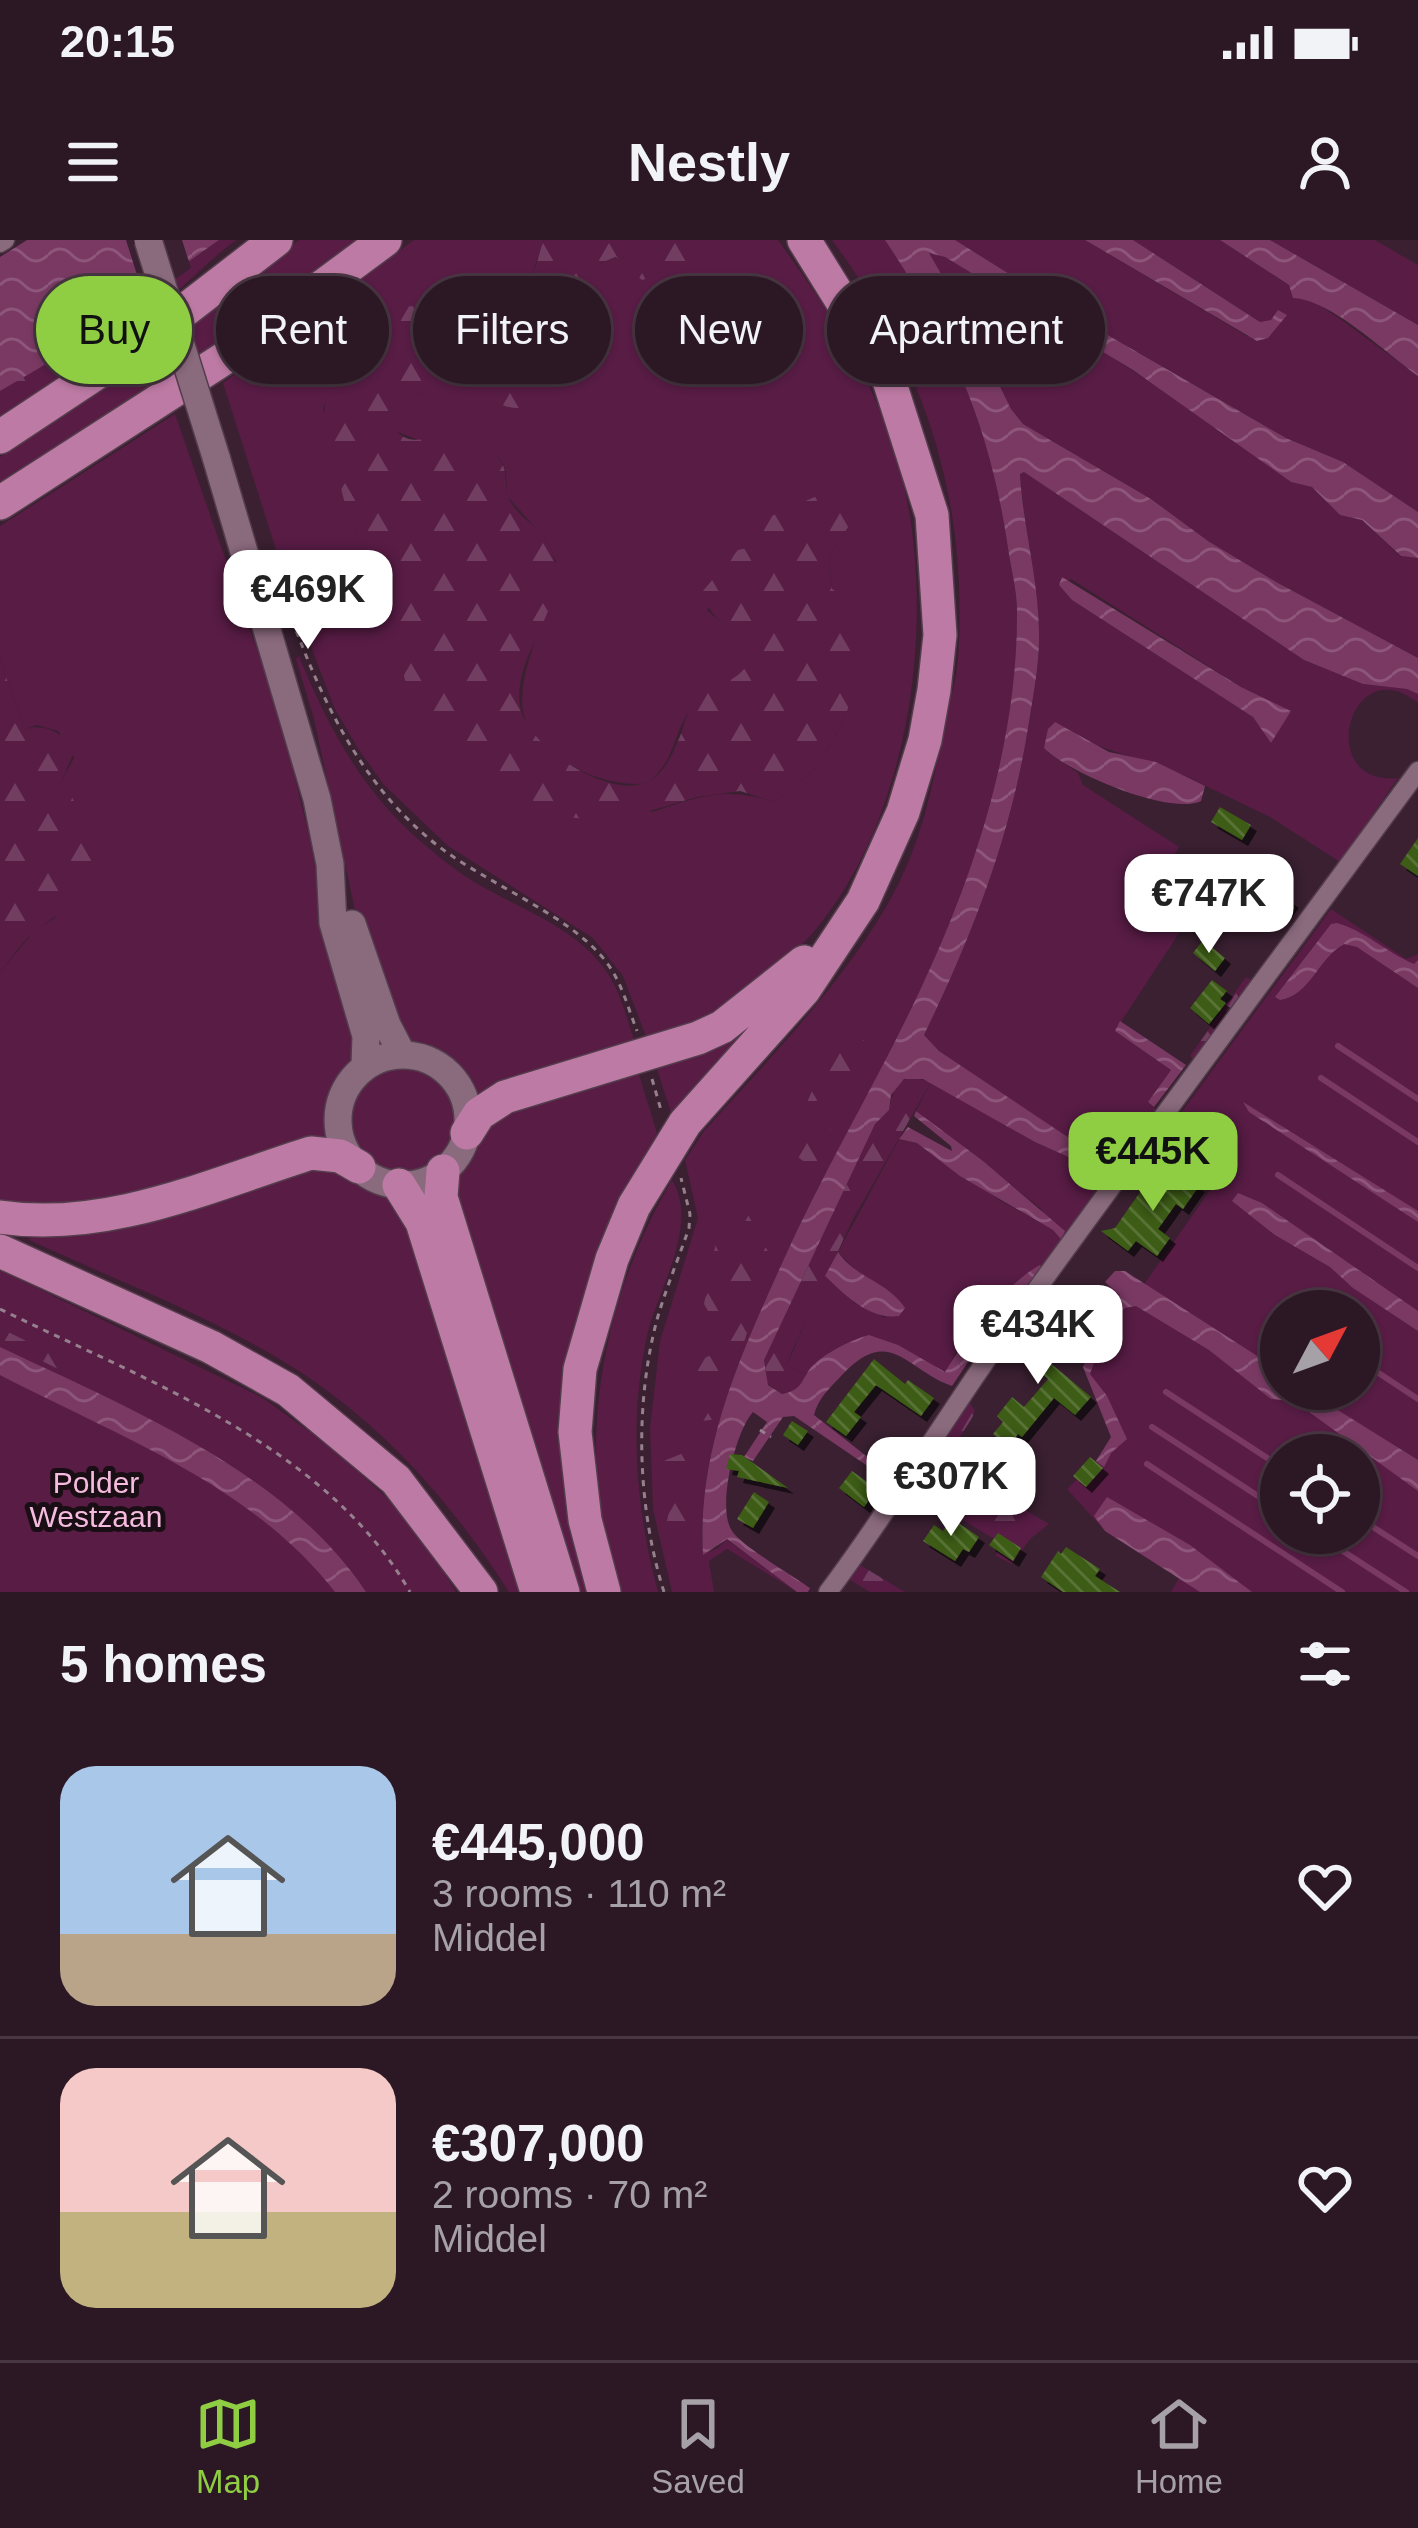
<!DOCTYPE html>
<meta charset="utf-8">
<style>
:root{--surface:#2c1825;--page:#34212d;--text:#f1f3f6;--muted:#a6a0a7;--line:#483742;--accent:#8fcd42}
body{margin:0;font-family:Arial,sans-serif;background:var(--page);color:var(--text);height:100vh;display:flex;flex-direction:column;font-size:45px;white-space:nowrap}
*{box-sizing:border-box;margin:0}
p{font-size:39px;color:var(--muted)}
.icon{flex:none;width:66px;height:66px;fill:none;stroke:currentColor;stroke-width:2;stroke-linecap:round;stroke-linejoin:round}
.map{position:relative;height:1352px;overflow:hidden}
.side{display:flex;flex-direction:column;background:var(--surface);flex:1}
.side>*{flex:none}
.hud{position:absolute;left:36px;top:36px;width:1347px;height:108px;display:flex;gap:24px}
.needle{width:78px;rotate:49deg}
.controls{position:absolute;left:1260px;top:1050px;display:grid;gap:24px}
.controls a{display:grid;place-items:center;width:120px;height:120px;border-radius:50%;background:var(--surface);box-shadow:0 3px 9px #0004,0 0 0 3px var(--line);font-size:60px}
.price{position:absolute;translate:-50% -102px;padding:0 27px;border-radius:24px;background:#fff;color:#222;font-size:39px;line-height:78px;filter:drop-shadow(0 3px 6px #0008)}
.price::after{content:'';position:absolute;left:50%;top:72px;width:36px;height:27px;margin-left:-18px;background:inherit;clip-path:polygon(0 0,100% 0,50% 100%)}
.price.current{background:var(--accent);color:#111}
ul{padding:0;list-style:none}
li{display:flex;align-items:center;gap:36px;height:300px;padding:0 60px}
li+li{border-top:3px solid var(--line)}
li span{display:grid;place-items:center;flex:none;width:336px;height:240px;border-radius:36px;color:#555}
li>.icon{margin-inline-start:auto}
span .icon{width:144px;height:144px;fill:#fffc;stroke-width:1}
li b{font-size:51px}
h2{display:flex;justify-content:space-between;align-items:center;height:144px;padding:0 60px;font-size:51px}
.pill{padding:0 42px;border-radius:54px;background:var(--surface);box-shadow:0 3px 9px #0004,0 0 0 3px var(--line);font-size:42px;line-height:108px}
.pill.current{background:var(--accent);color:#111}
.status{display:flex;justify-content:space-between;align-items:center;height:84px;padding:0 60px;background:var(--surface);direction:ltr}
.status svg{height:33px;fill:currentColor}
header{display:flex;justify-content:space-between;align-items:center;height:156px;padding:0 60px;background:var(--surface);font-size:54px;font-weight:800}
.dock{display:flex;justify-content:space-around;align-items:center;height:168px;border-top:3px solid var(--line);background:var(--surface);font-size:33px;color:var(--muted)}
.dock a{display:grid;justify-items:center;gap:6px}
.dock .current{color:var(--accent)}
.map>svg:first-child{display:block}
</style>
<div class="status"><b>20:15</b><svg viewBox="0 0 49 12"><path d="M0 12V9h3v3zM5 12V6h3v6zM10 12V3h3v9zM15 12V0h3v12zM26 1h20v11H26zM47 4h2v5h-2z"/></svg></div>
<header><svg class="icon" aria-label="menu" viewBox="0 0 24 24"><path d="M4 6h16M4 12h16M4 18h16"/></svg>Nestly<svg class="icon" aria-label="person" viewBox="0 0 24 24"><circle cx="12" cy="8" r="4"/><path d="M4 21q1-7 8-7t8 7"/></svg></header>
<div class="map">
<svg width="1418" height="1352" viewBox="0 0 1418 1352">
<defs>
<pattern id="forest-firs" width="22" height="20" patternUnits="userSpaceOnUse" patternTransform="scale(3)"><rect width="22" height="20" fill="#581c45"/><path d="M5 1l3.5 6h-7zM16 11l3.5 6h-7z" fill="#713d60"/></pattern>
<pattern id="water-waves" width="16" height="10" patternUnits="userSpaceOnUse" patternTransform="scale(3)"><rect width="16" height="10" fill="#793963"/><path d="M0 5q4-4 8 0t8 0" fill="none" stroke="#8d567a"/></pattern>
<pattern id="building-back-hatch" width="6" height="6" patternUnits="userSpaceOnUse" patternTransform="scale(3)"><rect width="6" height="6" fill="#3c5c14"/><path d="M-1 5l2 2M0 0l6 6M5-1l2 2" fill="none" stroke="#597336"/></pattern>
<filter id="shadow"><feDropShadow dx="6" dy="6" stdDeviation="0" flood-color="#0009"/></filter>
</defs>
<rect width="100%" height="100%" fill="#3a2031"/>
<path fill="#581c45" fill-rule="evenodd" d="M 219,0 L 236,0 C 203,25 178,54 144,79 L 138,58 Z
M 299,0 L 359,0 L 201,114 L 0,244 L 0,217 L 156,110 Z
M 414,0 L 544,0 L 532,34 L 512,46 L 482,113 L 482,143 L 555,115 C 547,88 562,77 584,66 C 586,56 582,46 586,37 C 595,11 680,8 705,4 L 703,0 L 778,0 C 827,68 871,133 896,215 C 943,370 912,604 788,719 C 765,740 734,763 708,779 C 690,789 667,795 648,802 L 623,736 L 593,698 L 448,606 L 383,544 L 357,507 L 334,467 L 287,344 L 223,143 ZM 423,152 L 386,174 L 393,190 L 423,202 L 477,205 L 500,219 L 506,231 L 507,256 L 547,301 L 556,321 C 549,348 543,376 534,403 C 517,456 511,492 567,524 C 592,537 620,547 648,543 C 675,519 671,503 686,476 C 700,452 727,446 747,429 L 750,417 L 733,393 L 707,370 L 747,308 L 858,271 L 829,316 L 832,349 L 857,365 L 845,477 L 819,525 L 775,562 C 724,546 701,556 652,572 L 405,440 L 383,356 L 346,268 L 323,170 L 328,155 Z
M 832,0 L 885,0 C 953,102 990,186 1008,308 C 1011,329 1017,350 1017,371 C 1019,499 976,631 923,746 C 879,839 825,927 783,1021 C 740,1115 697,1209 703,1314 L 718,1308 L 726,1299 L 797,1352 L 727,1309 L 709,1321 L 714,1352 L 672,1352 L 653,1269 L 650,1188 L 660,1101 L 698,978 L 685,920 L 704,891 C 767,821 834,753 883,672 C 918,615 931,556 943,491 C 948,467 956,443 958,419 C 969,262 925,125 832,0 Z
M 955,0 L 1085,0 L 1247,96 L 1271,80 L 1260,82 L 1133,0 L 1220,0 L 1339,78 L 1418,136 L 1418,272 L 1343,222 L 1286,198 L 1099,90 Z
M 1270,0 L 1375,0 L 1418,25 L 1418,85 Z
M 928,12 L 945,17 L 1073,92 L 1189,167 L 1291,242 L 1312,247 L 1340,275 L 1362,280 L 1400,316 L 1418,318 L 1418,418 L 1278,343 L 1208,301 L 1151,259 L 1023,184 L 1011,169 L 965,75 Z
M 175,174 L 279,473 L 309,595 L 327,691 L 357,798 L 352,825 L 331,859 L 330,901 L 159,956 L 0,971 L 0,732 L 35,690 L 55,678 L 66,548 L 63,538 L 74,518 L 58,491 L 37,485 L 24,489 L 0,419 L 0,286 Z
M 1024,232 L 1304,420 L 1363,444 L 1407,449 L 1418,454 L 1418,463 C 1349,407 1314,547 1398,538 L 1340,622 L 1270,577 L 1183,535 L 1090,503 L 1047,512 L 1078,533 L 1083,545 L 1179,607 L 1148,659 L 1185,684 L 1115,791 L 1171,830 L 1148,862 L 1159,872 L 1079,974 C 1073,1025 994,1061 965,1099 C 957,1109 952,1122 945,1132 L 860,1098 L 805,1135 L 787,1125 L 825,1036 L 856,1064 L 886,1078 L 864,1039 L 838,1012 L 899,899 L 917,903 L 1001,961 L 1054,990 L 1060,998 L 1040,968 L 916,871 L 931,842 L 1035,902 L 1093,928 L 1136,880 L 1105,913 L 1096,917 L 939,811 L 924,795 C 973,694 1012,593 1029,482 C 1034,452 1040,420 1039,390 C 1037,337 1024,286 1020,234 ZM 1071,339 L 1241,447 L 1290,471 L 1271,503 L 1253,477 L 1072,360 L 1059,345 Z
M 299,416 C 327,485 361,549 418,599 C 433,612 451,627 468,638 C 516,669 579,686 610,737 C 622,757 628,783 636,805 L 474,858 L 451,827 L 403,798 L 357,680 L 314,479 L 296,419 Z
M 1331,669 L 1406,719 L 1418,714 L 1418,1352 L 1171,1352 L 1179,1338 L 1105,1291 L 1067,1249 L 1111,1206 L 1117,1191 L 1086,1128 L 1122,1061 L 1108,1050 L 1109,1042 L 1140,1050 L 1213,946 L 1160,911 L 1163,908 L 1158,904 ZM 1281,1071 L 1359,1071 L 1359,1149 L 1281,1149 ZM 1281,1215 L 1359,1215 L 1359,1293 L 1281,1293 Z
M 788,751 L 672,876 L 655,823 Z
M 637,828 L 657,893 L 598,1005 L 571,1109 L 590,1352 L 578,1352 L 451,933 L 494,876 Z
M350 882a53 53 0 1 1 106 0a53 53 0 1 1-106 0Z
M 324,924 L 387,955 L 406,972 L 528,1352 L 509,1352 C 454,1266 388,1190 302,1133 C 219,1079 120,1042 29,1000 L 32,995 C 132,1003 231,956 324,924 Z
M 672,940 C 701,987 655,1052 646,1101 C 629,1186 636,1269 658,1352 L 615,1352 C 576,1211 598,1066 672,940 Z
M 0,1030 L 263,1158 L 331,1207 L 386,1257 L 429,1308 L 456,1352 L 0,1352 Z"/>
<path fill="url(#forest-firs)" d="M 544,0 L 703,0 L 706,4 L 680,28 L 642,40 L 616,17 C 577,31 593,35 584,66 C 573,71 560,77 555,88 C 547,105 561,117 560,132 C 559,163 519,177 497,162 C 489,156 483,149 482,140 C 482,118 481,122 477,105 C 473,89 496,59 508,50 C 516,43 525,43 531,35 C 538,25 539,11 544,0 Z
M 138,58 L 144,79 L 0,178 L 0,151 Z
M 417,66 L 437,98 L 423,152 L 387,174 C 405,218 428,191 456,197 C 468,200 487,208 497,217 C 510,229 503,245 509,259 C 517,276 536,285 546,300 C 582,357 511,408 520,466 C 526,506 613,564 651,540 C 663,533 672,516 677,503 C 684,490 685,473 695,461 C 712,441 741,445 750,418 C 736,392 710,380 702,352 L 738,310 L 747,308 L 758,282 L 853,240 L 858,272 L 829,316 L 832,349 L 857,364 L 870,402 L 845,477 L 819,525 L 775,562 L 740,551 L 697,557 L 612,582 L 567,577 L 508,549 L 455,510 L 431,483 L 405,440 L 382,356 L 346,268 L 323,178 L 341,69 Z
M 0,419 L 24,489 C 45,483 61,492 75,509 L 63,538 C 68,553 78,566 84,580 C 106,643 82,656 38,689 C 23,699 12,718 0,732 Z
M 1246,737 L 1256,743 L 1197,823 L 1190,816 Z
M 852,792 L 867,803 L 814,929 L 787,909 L 812,851 Z
M 912,837 L 931,842 L 852,981 L 792,1111 L 787,1125 L 805,1135 L 809,1131 C 805,1146 797,1151 782,1154 L 768,1144 L 764,1120 L 875,884 L 889,870 C 891,856 896,840 912,837 Z
M 759,957 L 772,968 L 760,998 L 772,1018 L 743,1105 L 726,1103 L 704,1064 L 716,1002 L 736,997 Z
M 0,1088 L 81,1128 L 76,1138 L 0,1100 Z
M 716,1113 L 734,1128 L 717,1179 L 695,1182 L 696,1153 L 688,1125 Z
M 966,1157 L 975,1171 C 971,1183 960,1193 957,1205 C 951,1230 1030,1273 1049,1284 L 1030,1299 L 1012,1324 L 996,1316 L 1001,1303 L 918,1253 L 911,1262 L 902,1258 Z
M 694,1197 C 701,1214 712,1234 696,1249 L 695,1304 L 666,1285 L 677,1235 L 661,1222 L 686,1212 Z
M 855,1322 L 905,1352 L 870,1352 L 844,1336 Z"/>
<path fill="url(#water-waves)" d="M 27,0 L 219,0 L 41,127 L 0,151 L 0,17 Z
M 885,0 L 955,0 L 1099,90 L 1286,198 L 1343,222 L 1418,272 L 1418,318 L 1401,316 L 1362,280 L 1340,275 L 1312,247 L 1291,242 L 1133,130 L 945,17 L 929,13 L 965,75 L 1011,169 L 1023,184 L 1151,259 L 1208,301 L 1278,343 L 1418,418 L 1418,454 L 1407,449 L 1363,444 L 1304,420 L 1024,232 L 1020,234 C 1023,286 1038,337 1039,390 C 1040,420 1034,451 1029,482 C 1012,593 973,694 924,795 L 939,811 L 1096,916 L 1106,913 L 1136,879 L 1140,882 L 1104,925 L 1093,928 L 1035,902 L 923,839 L 904,839 L 891,855 L 889,870 L 875,884 L 764,1120 L 768,1145 L 782,1154 C 801,1150 800,1144 809,1130 C 820,1115 851,1100 869,1095 L 898,1105 L 945,1132 C 966,1098 1005,1044 1040,1025 L 1043,1030 L 980,1104 L 952,1146 C 905,1129 890,1084 842,1135 C 830,1148 818,1158 814,1175 L 893,1237 L 891,1242 L 794,1176 L 783,1177 L 753,1221 L 744,1217 L 767,1182 L 753,1172 C 736,1190 716,1268 732,1291 C 742,1306 793,1336 810,1348 L 808,1352 L 797,1352 L 727,1299 L 703,1315 C 697,1209 740,1116 783,1021 C 825,927 879,839 922,746 C 976,631 1018,500 1017,371 C 1017,350 1011,329 1008,308 C 990,186 953,102 885,0 Z
M 1085,0 L 1133,0 L 1260,82 L 1271,80 L 1278,70 L 1287,75 L 1268,98 L 1257,101 Z
M 1220,0 L 1270,0 L 1418,85 L 1418,136 C 1387,114 1330,59 1293,58 L 1289,45 Z
M 1062,337 L 1241,447 L 1291,471 L 1271,503 L 1253,477 L 1072,360 L 1059,345 Z
M 1055,482 L 1109,512 L 1156,522 L 1205,546 L 1201,561 C 1171,576 1068,533 1044,508 L 1048,489 Z
M 1337,683 C 1365,691 1386,712 1414,724 L 1418,720 L 1418,748 L 1357,707 L 1344,704 C 1317,719 1311,755 1280,760 L 1275,757 L 1331,684 Z
M 1120,781 L 1186,825 L 1154,867 L 1148,862 L 1171,830 L 1115,791 Z
M 1243,862 L 1418,971 L 1418,982 L 1249,872 Z
M 916,871 L 983,921 L 1065,991 L 1061,999 L 1053,990 L 960,936 L 917,903 L 899,899 L 908,887 L 952,911 L 951,906 L 914,876 Z
M 1238,953 L 1262,963 L 1418,1071 L 1418,1091 L 1353,1048 L 1330,1027 L 1275,995 L 1232,961 Z
M 838,1012 C 858,1040 886,1040 905,1068 L 899,1076 C 869,1080 845,1055 825,1036 Z
M 1115,1031 L 1125,1031 L 1265,1121 L 1281,1132 L 1281,1149 L 1304,1149 L 1418,1220 L 1418,1251 L 1294,1161 L 1271,1159 L 1209,1110 L 1136,1066 L 1125,1068 L 1116,1076 L 1111,1072 L 1120,1055 L 1105,1042 Z
M 1101,1083 L 1107,1087 L 1090,1134 L 1107,1156 L 1127,1199 L 1111,1213 L 1104,1227 L 1096,1221 L 1111,1197 L 1083,1127 Z
M 0,1107 C 126,1167 287,1232 366,1352 L 335,1352 C 251,1244 117,1196 0,1135 Z
M 1107,1257 L 1190,1305 L 1252,1352 L 1200,1352 L 1105,1291 L 1094,1276 Z"/>
<path fill="#3a2031" d="M 126,0 L 182,0 L 191,28 L 145,60 Z"/>
<g fill="none" stroke-linecap="round" stroke-linejoin="round">
<path stroke="#793963" stroke-width="6" d="M 1338,806 L 1418,859
M 1321,838 L 1418,902
M 1278,935 L 1418,1028
M 1359,1120 L 1418,1159
M 1166,1152 L 1281,1227
M 1152,1187 L 1281,1271
M 1147,1224 L 1342,1352
M 1359,1278 L 1418,1316
M 1315,1293 L 1406,1352"/>
</g>
<path fill="url(#building-back-hatch)" filter="url(#shadow)" d="M 1220,567 L 1251,585 L 1242,600 L 1211,582 Z
M 1418,598 L 1418,636 L 1400,624 Z
M 1167,630 L 1204,655 L 1202,659 L 1211,667 L 1193,689 L 1148,659 Z
M 1265,642 L 1293,662 L 1280,680 L 1252,660 Z
M 1203,700 L 1225,718 L 1215,731 L 1193,713 Z
M 1212,740 L 1227,751 L 1220,759 L 1226,763 L 1209,784 L 1190,768 Z
M 1173,928 L 1199,946 L 1183,969 L 1176,964 L 1158,989 L 1170,998 L 1157,1016 L 1136,1001 L 1128,1011 L 1101,991 L 1115,988 L 1145,945 L 1155,953 Z
M 1031,1080 L 1055,1099 L 1042,1116 L 1091,1157 L 1075,1175 L 1054,1158 L 1022,1197 L 1018,1194 L 1008,1207 L 993,1194 L 1003,1182 L 997,1176 L 1012,1157 L 1024,1167 L 1048,1139 L 1011,1109 Z
M 874,1119 L 905,1144 L 908,1140 L 934,1158 L 921,1176 L 876,1145 L 854,1172 L 861,1177 L 846,1196 L 826,1182 Z
M 792,1181 L 808,1191 L 798,1205 L 783,1195 Z
M 730,1214 L 742,1215 L 788,1248 L 737,1237 L 739,1231 L 726,1229 Z
M 1090,1217 L 1103,1228 L 1086,1247 L 1073,1236 Z
M 852,1231 L 877,1249 L 864,1267 L 839,1248 Z
M 754,1252 L 769,1262 L 753,1288 L 737,1279 Z
M 951,1278 L 979,1297 L 969,1312 L 963,1309 L 955,1321 L 923,1301 L 934,1285 L 943,1291 Z
M 998,1293 L 1021,1308 L 1013,1321 L 989,1305 Z
M 1066,1307 L 1100,1329 L 1095,1336 L 1120,1352 L 1063,1352 L 1041,1337 L 1058,1311 L 1061,1314 Z"/>
<g fill="none" stroke-linecap="round" stroke-linejoin="round">
<g stroke="#533d4c" stroke-width="21">
<path id="street" d="M 0,3 L 5,0
M 828,1352 C 892,1267 946,1176 1008,1089 C 1143,902 1281,717 1418,531"/>
</g>
<g stroke="#533d4c" stroke-width="30">
<path id="secondary" d="M 216,217 L 317,559 L 330,624 L 333,683 L 366,796 L 365,826
M 352,684 L 387,785 L 402,814
M338 880a65 65 0 1 1 130 0a65 65 0 1 1-130 0Z"/>
</g>
<g stroke="#533d4c" stroke-width="36">
<path id="highway" d="M 0,197 L 145,101 L 276,0
M 0,263 L 231,114 L 385,0
M 467,893 L 479,874 L 505,857 L 698,798 L 722,787 L 804,722
M 443,931 L 441,957 L 563,1352
M 399,945 L 422,982 L 537,1352
M 0,977 C 107,993 210,945 311,913 L 340,916 L 359,927
M 0,1011 L 211,1107 L 288,1150 L 396,1240 L 481,1352
M 604,1352 L 585,1280 L 575,1192 L 580,1129 L 612,1019 L 634,966 L 685,883 L 804,750 L 863,661 L 903,572 L 925,500 L 934,450 L 940,395 L 932,275 L 887,134 L 804,0"/>
</g>
<path stroke="#96808e" stroke-width="3" stroke-dasharray="6 6" stroke-linecap="butt" d="M 280,346 C 313,440 350,531 427,597 C 479,642 570,673 607,723 C 622,743 628,768 637,791
M 652,839 L 661,870
M 0,1069 C 144,1140 326,1205 410,1352
M 760,1190 L 771,1197
M 664,1352 C 637,1266 634,1163 658,1076 C 667,1046 679,1017 689,988 L 690,974 L 681,938"/>
<use href="#street" stroke="#8a6a7d" stroke-width="18"/>
<use href="#secondary" stroke="#8a6a7d" stroke-width="27"/>
<use href="#highway" stroke="#bd7aa4" stroke-width="33"/>
<g stroke="#533d4c" stroke-width="30" stroke-linecap="butt">
<path id="secondary-bridge" d="M 148,0 L 216,217"/>
</g>
<use href="#secondary-bridge" stroke="#8a6a7d" stroke-width="27"/>
</g>
<g text-anchor="middle" dominant-baseline="central" stroke-width="10" stroke-linejoin="round" paint-order="stroke">
<g font-size="30" fill="#f5bbde" stroke="#1a0e15">
<text x="96" y="1242">Polder<tspan x="96" dy="34">Westzaan</tspan></text>
</g>
</g>
</svg>
<div class="controls">
<a><svg class="needle" viewBox="-14 -14 28 28"><path d="M0-13l5 13h-10z" fill="#e53935"/><path d="M0 13l5-13h-10z" fill="#a6a0a7"/></svg></a>
<a><svg class="icon" aria-label="locate" viewBox="0 0 24 24"><circle cx="12" cy="12" r="6"/><path d="M12 2v4M12 18v4M2 12h4M18 12h4"/></svg></a>
</div>
<b class="price" style="left:308px;top:412px">€469K</b>
<b class="price" style="left:1209px;top:716px">€747K</b>
<b class="price current" style="left:1153px;top:974px">€445K</b>
<b class="price" style="left:1038px;top:1147px">€434K</b>
<b class="price" style="left:951px;top:1299px">€307K</b>
<div class="hud">
<a class="pill current">Buy</a>
<a class="pill">Rent</a>
<a class="pill">Filters</a>
<a class="pill">New</a>
<a class="pill">Apartment</a>
</div>
</div>
<section class="side">
<h2>5 homes<svg class="icon" aria-label="filters" viewBox="0 0 24 24"><path d="M4 7h16M4 17h16"/><circle cx="9" cy="7" r="2"/><circle cx="15" cy="17" r="2"/></svg></h2>
<ul>
<li><span style="background:linear-gradient(#a9c7e8 70%,#b9a48a 0)"><svg class="icon" aria-label="home" viewBox="0 0 24 24"><path d="M3 11l9-7 9 7M6 9v11h12V9"/></svg></span><div><b>€445,000</b><p>3 rooms · 110 m²</p><p>Middel</p></div><svg class="icon" aria-label="heart" viewBox="0 0 24 24"><path d="M12 20l-8-8c-3-5 5-10 8-4 3-6 11-1 8 4z"/></svg></li>
<li><span style="background:linear-gradient(#f6c9c9 60%,#c2b280 0)"><svg class="icon" aria-label="home" viewBox="0 0 24 24"><path d="M3 11l9-7 9 7M6 9v11h12V9"/></svg></span><div><b>€307,000</b><p>2 rooms · 70 m²</p><p>Middel</p></div><svg class="icon" aria-label="heart" viewBox="0 0 24 24"><path d="M12 20l-8-8c-3-5 5-10 8-4 3-6 11-1 8 4z"/></svg></li>
</ul>
</section>
<nav class="dock">
<a class="current"><svg class="icon" aria-label="map" viewBox="0 0 24 24"><path d="M3 6l6-2 6 2 6-2v14l-6 2-6-2-6 2zM9 4v14M15 6v14"/></svg>Map</a>
<a><svg class="icon" aria-label="saved" viewBox="0 0 24 24"><path d="M7 4h10v16l-5-4-5 4z"/></svg>Saved</a>
<a><svg class="icon" aria-label="home" viewBox="0 0 24 24"><path d="M3 11l9-7 9 7M6 9v11h12V9"/></svg>Home</a>
</nav>
